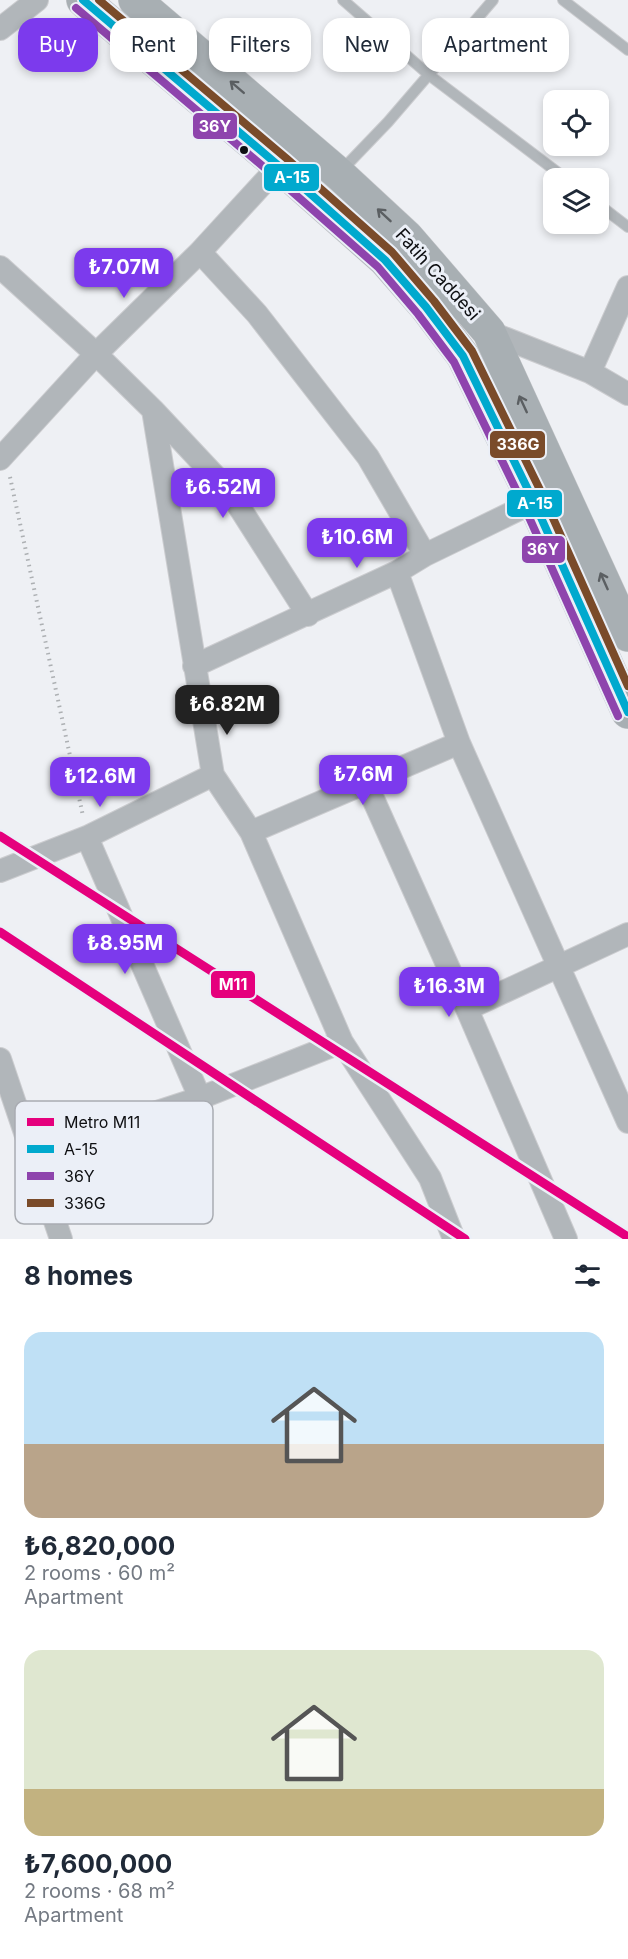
<!DOCTYPE html>
<meta charset="utf-8">
<style>
:root{--surface:#fff;--page:#f6f6f7;--text:#1f2937;--muted:#747a83;--accent:#7c3aed}
body{margin:0;font-family:Inter,sans-serif;background:var(--page);color:var(--text);height:100vh;display:flex;flex-direction:column;font-size:22px;white-space:nowrap}
*{box-sizing:border-box;margin:0}
p{font-size:20px;color:var(--muted)}
.icon{flex:none;width:33px;height:33px;fill:none;stroke:currentColor;stroke-width:2;stroke-linecap:round;stroke-linejoin:round}
.map{position:relative;height:1239px;overflow:hidden}
.panel{display:flex;flex-direction:column;background:var(--surface);flex:1}
.panel>*{flex:none}
.banner{position:absolute;left:18px;top:18px;width:592px;height:54px;display:flex;gap:12px}
.fabs{position:absolute;left:543px;top:90px;display:grid;gap:12px}
.fabs a{display:grid;place-items:center;width:66px;height:66px;border-radius:12px;background:var(--surface);box-shadow:0 3px 9px #0003;font-size:30px}
.price{position:absolute;translate:-50% -51px;padding:0 14px;border-radius:12px;background:var(--accent);color:#fff;font-size:20px;line-height:39px;filter:drop-shadow(0 2px 3px #0008)}
.price::after{content:'';position:absolute;left:50%;top:36px;width:18px;height:14px;margin-left:-9px;background:inherit;clip-path:polygon(0 0,100% 0,50% 100%)}
.price.selected{background:#222;color:#fff}
ul{padding:0;list-style:none}
li{display:grid;align-content:center;gap:12px;height:318px;padding:0 24px}
li span{display:grid;place-items:center;height:186px;border-radius:18px;color:#555}
li>.icon{margin-inline-start:auto}
span .icon{width:108px;height:108px;fill:#fffc;stroke-width:1}
li b{font-size:26px}
h2{display:flex;justify-content:space-between;align-items:center;height:72px;padding:0 24px;font-size:26px}
.tag{padding:0 21px;border-radius:18px;background:var(--surface);box-shadow:0 3px 9px #0003;font-size:21px;line-height:54px}
.tag.selected{background:var(--accent);color:#fff}
.map>svg:first-child{display:block}
</style>
<div class="map">
<svg width="628" height="1239" viewBox="0 0 628 1239">
<rect width="100%" height="100%" fill="#eef0f4"/>
<g fill="none" stroke-linecap="round" stroke-linejoin="round">
<g stroke="#cbcccf" stroke-width="12">
<path id="lane" d="M 343,0 L 429,75 L 565,178
M 563,0 L 628,50
M 340,172 L 388,122 L 493,0
M 598,204 L 628,227"/>
</g>
<g stroke="#cbcccf" stroke-width="24">
<path id="street" d="M 0,29 L 37,0
M 200,252 L 257,314 L 368,457 L 425,555
M 0,267 L 96,354 L 153,410 L 213,775 L 251,832 L 342,1042 L 430,1178 L 454,1239
M 489,332 L 590,372 L 628,394
M 590,372 L 628,287
M 153,410 L 229,491 L 308,615
M 0,459 L 96,354 L 200,252 L 279,166
M 397,572 L 459,743 L 628,1122
M 194,666 L 397,572 L 425,555 L 534,502
M 366,783 L 467,1009 L 566,1239
M 251,832 L 459,743
M 87,837 L 200,1098
M 0,871 L 87,837 L 213,775
M 467,1009 L 628,934
M 0,1059 L 61,1239
M 32,1153 L 200,1098 L 342,1042"/>
</g>
<g stroke="#cbcccf" stroke-width="34">
<path id="primary" d="M 83,0 L 279,166 L 385,260 L 426,307 L 463,356 L 534,502 L 628,712
M 135,0 L 339,174 L 407,237 L 489,332 L 628,635"/>
</g>
<path stroke="#adb0b3" stroke-width="4" stroke-dasharray="1.5 4.5" stroke-linecap="butt" d="M 10,477 L 83,816"/>
<use href="#lane" stroke="#b1b6ba" stroke-width="10"/>
<use href="#street" stroke="#b1b6ba" stroke-width="22"/>
<use href="#primary" stroke="#a8afb3" stroke-width="33"/>
<g stroke="#ebeff7" stroke-width="12">
<path id="bus-1" d="M 83,0 L 279,166 L 385,260 L 426,307 L 463,356 L 534,502 L 628,712"/>
</g>
<g stroke="#ebeff7" stroke-width="12">
<path id="bus-2" d="M 76,8 L 272,174 L 378,267 L 418,314 L 454,362 L 524,506 L 618,716"/>
</g>
<g stroke="#ebeff7" stroke-width="12">
<path id="bus-3" d="M 99,0 L 286,158 L 392,252 L 434,301 L 472,351 L 544,498 L 628,686"/>
</g>
<use href="#bus-1" stroke="#00a9ce" stroke-width="8"/>
<use href="#bus-2" stroke="#8e44ad" stroke-width="8"/>
<use href="#bus-3" stroke="#7a4b2a" stroke-width="8"/>
<g stroke="#ebeff7" stroke-width="14">
<path id="metro-1" d="M 0,836 L 628,1237
M 0,932 L 465,1239"/>
</g>
<use href="#metro-1" stroke="#e5007d" stroke-width="9"/>
</g>
<defs><path id="oneway-shaft" d="M-6 0H5M1.5-3L5.5 0L1.5 3" fill="none" stroke-width="1.6" stroke-linecap="round" stroke-linejoin="round" transform="scale(1.5)"/></defs>
<g stroke="#5b5f62">
<use href="#oneway-shaft" transform="translate(237 87) rotate(-139)"/>
<use href="#oneway-shaft" transform="translate(384 215) rotate(-137)"/>
<use href="#oneway-shaft" transform="translate(523 404) rotate(-115)"/>
<use href="#oneway-shaft" transform="translate(604 581) rotate(-114)"/>
</g>
<circle fill="#0e0f12" stroke="#ebeff7" stroke-width="2" cx="244" cy="150" r="5"/>
<g text-anchor="middle" dominant-baseline="central" stroke-width="6" stroke-linejoin="round" paint-order="stroke">
<g font-size="18" fill="#0e0f12" stroke="#ebeff7">
<text transform="translate(438 274) rotate(48)">Fatih Caddesi</text>
</g>
</g>
<rect x="15" y="1101" width="198" height="123" rx="9" fill="#ebeff7" stroke="#a9acb2" stroke-width="1.5"/>
<rect x="27" y="1118" width="27" height="8" fill="#e5007d"/>
<rect x="27" y="1145" width="27" height="8" fill="#00a9ce"/>
<rect x="27" y="1172" width="27" height="8" fill="#8e44ad"/>
<rect x="27" y="1199" width="27" height="8" fill="#7a4b2a"/>
<g font-size="16" fill="#0e0f12">
<text x="64" y="1128">Metro M11</text>
<text x="64" y="1155">A-15</text>
<text x="64" y="1182">36Y</text>
<text x="64" y="1209">336G</text>
</g>
<g stroke="#ebeff7" stroke-width="2">
<rect x="192" y="112" width="46" height="28" rx="6" fill="#8e44ad"/>
<rect x="263" y="163" width="57" height="29" rx="6" fill="#00a9ce"/>
<rect x="489" y="430" width="57" height="29" rx="6" fill="#7a4b2a"/>
<rect x="506" y="489" width="57" height="29" rx="6" fill="#00a9ce"/>
<rect x="521" y="535" width="45" height="29" rx="6" fill="#8e44ad"/>
<rect x="210" y="970" width="46" height="29" rx="6" fill="#e5007d"/>
</g>
<g font-size="16" text-anchor="middle" font-weight="bold" fill="#fff">
<text x="215" y="132">36Y</text>
<text x="292" y="183">A-15</text>
<text x="518" y="450">336G</text>
<text x="535" y="509">A-15</text>
<text x="543" y="555">36Y</text>
<text x="233" y="990">M11</text>
</g>
</svg>
<div class="fabs">
<a><svg class="icon" aria-label="locate" viewBox="0 0 24 24"><circle cx="12" cy="12" r="6"/><path d="M12 2v4M12 18v4M2 12h4M18 12h4"/></svg></a>
<a><svg class="icon" aria-label="layers" viewBox="0 0 24 24"><path d="M12 4l9 5-9 5-9-5zM3 14l9 5 9-5"/></svg></a>
</div>
<b class="price" style="left:124px;top:299px">₺7.07M</b>
<b class="price" style="left:223px;top:519px">₺6.52M</b>
<b class="price" style="left:357px;top:569px">₺10.6M</b>
<b class="price selected" style="left:227px;top:736px">₺6.82M</b>
<b class="price" style="left:363px;top:806px">₺7.6M</b>
<b class="price" style="left:100px;top:808px">₺12.6M</b>
<b class="price" style="left:125px;top:975px">₺8.95M</b>
<b class="price" style="left:449px;top:1018px">₺16.3M</b>
<div class="banner">
<a class="tag selected">Buy</a>
<a class="tag">Rent</a>
<a class="tag">Filters</a>
<a class="tag">New</a>
<a class="tag">Apartment</a>
</div>
</div>
<section class="panel">
<h2>8 homes<svg class="icon" aria-label="filters" viewBox="0 0 24 24"><path d="M4 7h16M4 17h16"/><circle cx="9" cy="7" r="2"/><circle cx="15" cy="17" r="2"/></svg></h2>
<ul>
<li><span style="background:linear-gradient(#bfe0f5 60%,#b9a48a 0)"><svg class="icon" aria-label="home" viewBox="0 0 24 24"><path d="M3 11l9-7 9 7M6 9v11h12V9"/></svg></span><div><b>₺6,820,000</b><p>2 rooms · 60 m²</p><p>Apartment</p></div></li>
<li><span style="background:linear-gradient(#dfe7d0 75%,#c2b280 0)"><svg class="icon" aria-label="home" viewBox="0 0 24 24"><path d="M3 11l9-7 9 7M6 9v11h12V9"/></svg></span><div><b>₺7,600,000</b><p>2 rooms · 68 m²</p><p>Apartment</p></div></li>
</ul>
</section>
